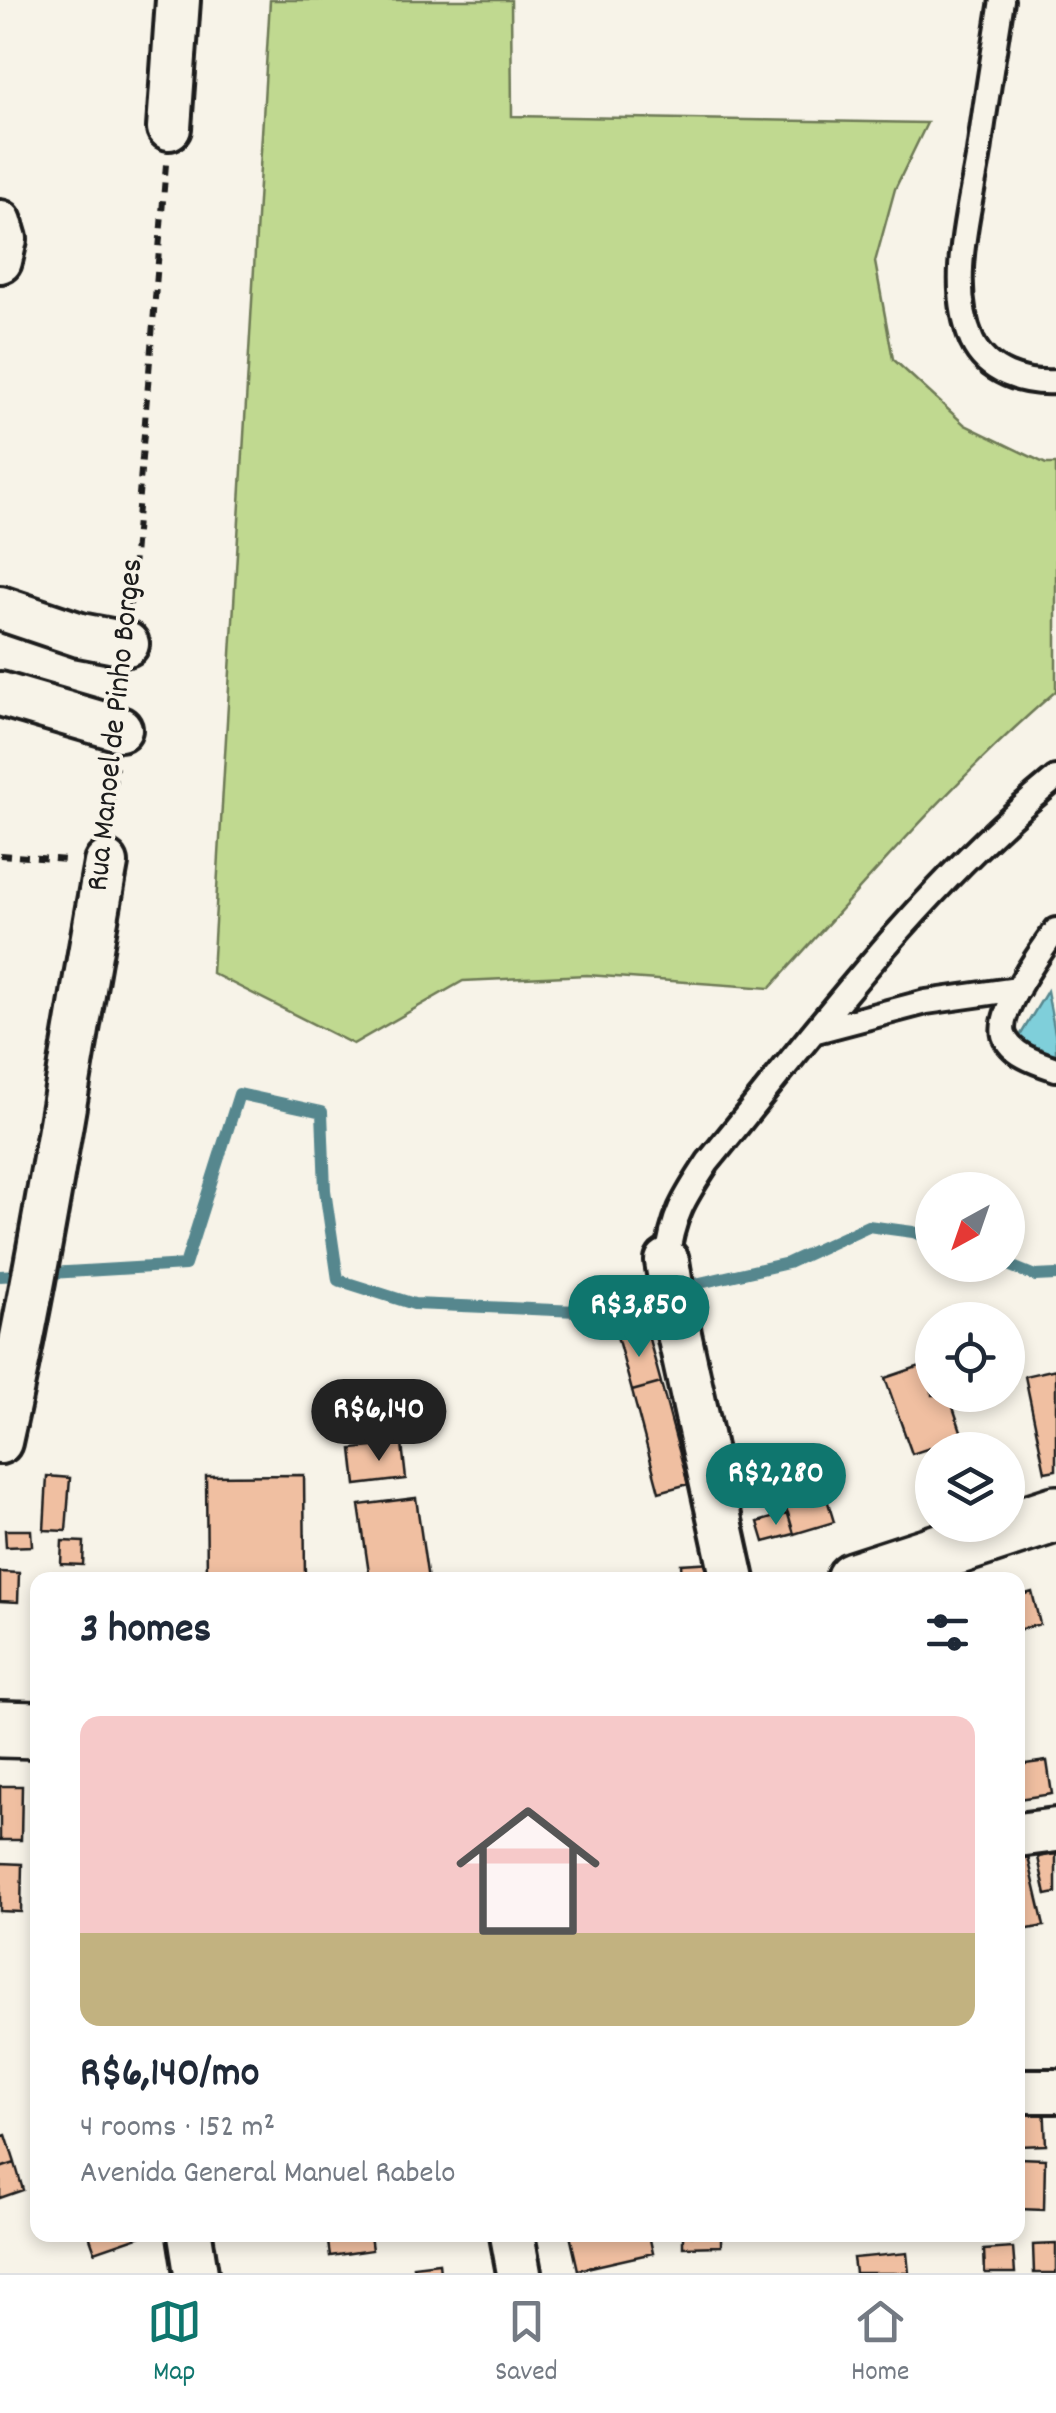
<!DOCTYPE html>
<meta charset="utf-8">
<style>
:root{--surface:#fff;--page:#f2f2f3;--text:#1f2937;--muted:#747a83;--line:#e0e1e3;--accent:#0f766e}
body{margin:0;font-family:Dekko,sans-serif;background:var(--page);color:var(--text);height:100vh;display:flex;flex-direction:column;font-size:38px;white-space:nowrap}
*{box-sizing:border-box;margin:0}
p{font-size:32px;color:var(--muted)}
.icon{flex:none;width:55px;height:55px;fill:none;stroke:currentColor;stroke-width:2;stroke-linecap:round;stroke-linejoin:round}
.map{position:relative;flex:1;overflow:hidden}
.details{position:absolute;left:30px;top:1572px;width:995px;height:670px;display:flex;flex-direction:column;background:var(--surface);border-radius:20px;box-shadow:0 5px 15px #0003}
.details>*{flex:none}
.needle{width:65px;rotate:220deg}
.tools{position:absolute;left:915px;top:1172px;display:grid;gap:20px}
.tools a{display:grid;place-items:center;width:110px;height:110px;border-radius:50%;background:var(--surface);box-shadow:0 5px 15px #0003;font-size:50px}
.price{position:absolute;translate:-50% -85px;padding:0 22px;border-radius:35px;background:var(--accent);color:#fff;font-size:32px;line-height:65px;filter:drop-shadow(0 2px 5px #0008)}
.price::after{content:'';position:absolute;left:50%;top:60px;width:30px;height:22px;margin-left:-15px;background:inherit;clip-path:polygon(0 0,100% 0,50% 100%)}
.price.active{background:#222;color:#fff}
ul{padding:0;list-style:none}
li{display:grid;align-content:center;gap:20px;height:530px;padding:0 50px}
li span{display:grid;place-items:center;height:310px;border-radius:20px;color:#555}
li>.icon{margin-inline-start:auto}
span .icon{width:180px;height:180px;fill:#fffc;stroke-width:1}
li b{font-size:42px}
h2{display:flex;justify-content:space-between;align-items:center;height:120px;padding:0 50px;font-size:42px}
.tab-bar{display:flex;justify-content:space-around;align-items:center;height:140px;border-top:2px solid var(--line);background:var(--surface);font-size:28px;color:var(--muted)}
.tab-bar a{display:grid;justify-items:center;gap:5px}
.tab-bar .active{color:var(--accent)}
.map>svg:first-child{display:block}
</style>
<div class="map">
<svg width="1056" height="2273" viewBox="0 0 1056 2273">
<rect width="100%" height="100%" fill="#f7f3e8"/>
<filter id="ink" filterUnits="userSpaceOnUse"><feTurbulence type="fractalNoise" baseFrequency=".01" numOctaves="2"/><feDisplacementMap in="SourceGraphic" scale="20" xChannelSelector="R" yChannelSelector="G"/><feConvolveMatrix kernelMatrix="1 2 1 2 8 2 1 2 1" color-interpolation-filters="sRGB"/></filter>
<g filter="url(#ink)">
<path fill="#c0d990" stroke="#6e7a56" stroke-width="2.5" d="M 270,0 L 511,0 L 512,116 L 927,123 L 895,189 L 875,262 L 893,359 L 965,425 L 1046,464 L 1056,464 L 1056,691 C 952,780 862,887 770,988 L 587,975 L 463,981 L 353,1044 L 212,973 Z"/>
<path fill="#7fcfda" stroke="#57878e" stroke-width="2.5" d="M 1047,991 L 1056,1038 L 1056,1060 L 1017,1041 Z"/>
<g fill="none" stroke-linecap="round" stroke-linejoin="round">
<path stroke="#57878e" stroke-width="12" d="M 1008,1265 L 1035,1276 L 1056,1275
M 0,1276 L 185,1265 L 239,1094 L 322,1112 L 325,1190 L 338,1280 L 414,1304 L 577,1311 L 788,1263 L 868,1226 L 913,1232 L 932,1238"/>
</g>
<path fill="#f0bfa1" stroke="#1c1c1c" stroke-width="2.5" d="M 646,1328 L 661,1383 L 632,1391 L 617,1336 Z
M 932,1362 L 932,1395 L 949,1395 L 963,1437 L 912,1454 L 885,1378 Z
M 1056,1369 L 1056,1470 L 1045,1472 L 1025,1376 Z
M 661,1383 L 688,1484 L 659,1492 L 632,1391 Z
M 402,1444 L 406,1479 L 356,1485 L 352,1449 Z
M 811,1447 L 834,1522 L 794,1534 L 771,1459 Z
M 304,1475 L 305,1580 L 207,1580 L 206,1476 Z
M 47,1476 L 70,1478 L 66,1531 L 44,1530 Z
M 416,1498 L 428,1580 L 370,1580 L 359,1505 Z
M 788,1513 L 794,1534 L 764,1542 L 758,1522 Z
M 5,1530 L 31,1530 L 32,1546 L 6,1547 Z
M 62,1541 L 84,1542 L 83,1565 L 61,1564 Z
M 713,1562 L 715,1580 L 682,1580 L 681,1564 Z
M 0,1572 L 19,1573 L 18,1602 L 0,1601 Z
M 1032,1592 L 1040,1624 L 1018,1630 L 1018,1596 Z
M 1047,1761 L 1052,1794 L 1018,1799 L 1018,1765 Z
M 0,1786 L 22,1786 L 21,1840 L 0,1840 Z
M 1056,1854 L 1056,1893 L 1046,1895 L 1038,1857 Z
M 1028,1857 L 1044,1926 L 1018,1931 L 1018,1859 Z
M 0,1863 L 22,1864 L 21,1912 L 0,1911 Z
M 1044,2102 L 1046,2145 L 1018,2146 L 1018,2103 Z
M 6,2135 L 15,2163 L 0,2168 L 0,2137 Z
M 1018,2158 L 1045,2159 L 1044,2210 L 1018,2209 Z
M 15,2163 L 23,2190 L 0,2198 L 0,2168 Z
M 89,2235 L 144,2235 L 95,2252 Z
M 327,2235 L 370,2235 L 372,2250 L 330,2256 Z
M 570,2235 L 649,2235 L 653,2253 L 578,2270 Z
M 683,2235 L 721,2235 L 721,2246 L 683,2247 Z
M 1056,2244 L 1056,2273 L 1034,2273 L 1033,2245 Z
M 1013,2248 L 1015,2273 L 985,2273 L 984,2250 Z
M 907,2253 L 909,2273 L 855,2273 L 853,2258 Z
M 439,2263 L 440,2273 L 414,2273 L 413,2266 Z"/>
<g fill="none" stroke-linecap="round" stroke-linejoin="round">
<g stroke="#1c1c1c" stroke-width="30">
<path id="lane" d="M 1002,0 C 994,51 986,101 979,152 C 970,210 947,284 972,341 C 987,373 1024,384 1056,382
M 1056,930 C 1042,950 997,1011 1004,1035 C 1011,1055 1038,1063 1056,1069
M 816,1031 L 926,1002 L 1018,989
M 667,1261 C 672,1217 684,1198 708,1162 C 817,1029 922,887 1056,778"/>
</g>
<g stroke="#1c1c1c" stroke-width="50">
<path id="street" d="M 169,128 L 178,0
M 0,222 L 5,239 L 0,261
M 0,608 L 80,635 L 127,644
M 0,694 L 120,729
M 667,1261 L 679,1334 L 733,1580
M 0,1442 C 43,1250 71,1056 106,863
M 1018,1835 L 1056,1830
M 1018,2091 L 1056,2091
M 190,2235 L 196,2273
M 512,2235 L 519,2273"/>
</g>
<g stroke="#1c1c1c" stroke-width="62">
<path id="primary" d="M 854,1580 L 1056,1514
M 0,1729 L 38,1730"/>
</g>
<path stroke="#1c1c1c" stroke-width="6" stroke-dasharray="10 8" stroke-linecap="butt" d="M 130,605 L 166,164
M 110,824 L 116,767
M 0,855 L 67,860"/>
<use href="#lane" stroke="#f7f3e8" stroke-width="22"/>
<use href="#street" stroke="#f7f3e8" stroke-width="42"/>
<use href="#primary" stroke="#f7f3e8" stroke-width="55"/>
</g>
</g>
<g text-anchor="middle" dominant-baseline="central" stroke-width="8" stroke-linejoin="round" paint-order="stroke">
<g font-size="32" fill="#1c1c1c" stroke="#f7f3e8">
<text transform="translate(117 725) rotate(-84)">Rua Manoel de Pinho Borges</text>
</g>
</g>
</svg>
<div class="tools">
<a><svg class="needle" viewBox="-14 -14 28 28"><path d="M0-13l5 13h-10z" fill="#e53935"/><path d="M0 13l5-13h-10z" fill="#747a83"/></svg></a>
<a><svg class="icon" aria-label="locate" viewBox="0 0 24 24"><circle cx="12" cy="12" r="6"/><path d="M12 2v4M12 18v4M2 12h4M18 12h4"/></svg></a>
<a><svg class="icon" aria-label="layers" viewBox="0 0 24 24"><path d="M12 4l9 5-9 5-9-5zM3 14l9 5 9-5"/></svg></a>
</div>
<b class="price" style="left:639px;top:1360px">R$3,850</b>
<b class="price active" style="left:379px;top:1464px">R$6,140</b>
<b class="price" style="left:776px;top:1528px">R$2,280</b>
<section class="details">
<h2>3 homes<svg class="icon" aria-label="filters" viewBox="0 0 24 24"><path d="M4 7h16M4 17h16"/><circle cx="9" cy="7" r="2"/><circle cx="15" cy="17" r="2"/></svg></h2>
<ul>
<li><span style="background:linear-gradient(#f6c9c9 70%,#c2b280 0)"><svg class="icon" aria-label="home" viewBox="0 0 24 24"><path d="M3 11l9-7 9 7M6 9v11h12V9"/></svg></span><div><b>R$6,140/mo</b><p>4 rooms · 152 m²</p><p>Avenida General Manuel Rabelo</p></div></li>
</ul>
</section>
</div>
<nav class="tab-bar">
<a class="active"><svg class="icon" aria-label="map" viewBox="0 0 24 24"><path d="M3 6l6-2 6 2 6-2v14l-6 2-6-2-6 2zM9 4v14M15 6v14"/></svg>Map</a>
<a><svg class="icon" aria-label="saved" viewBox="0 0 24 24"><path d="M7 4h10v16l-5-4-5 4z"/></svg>Saved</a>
<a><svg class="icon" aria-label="home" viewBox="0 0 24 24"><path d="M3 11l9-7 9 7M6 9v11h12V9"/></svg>Home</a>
</nav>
